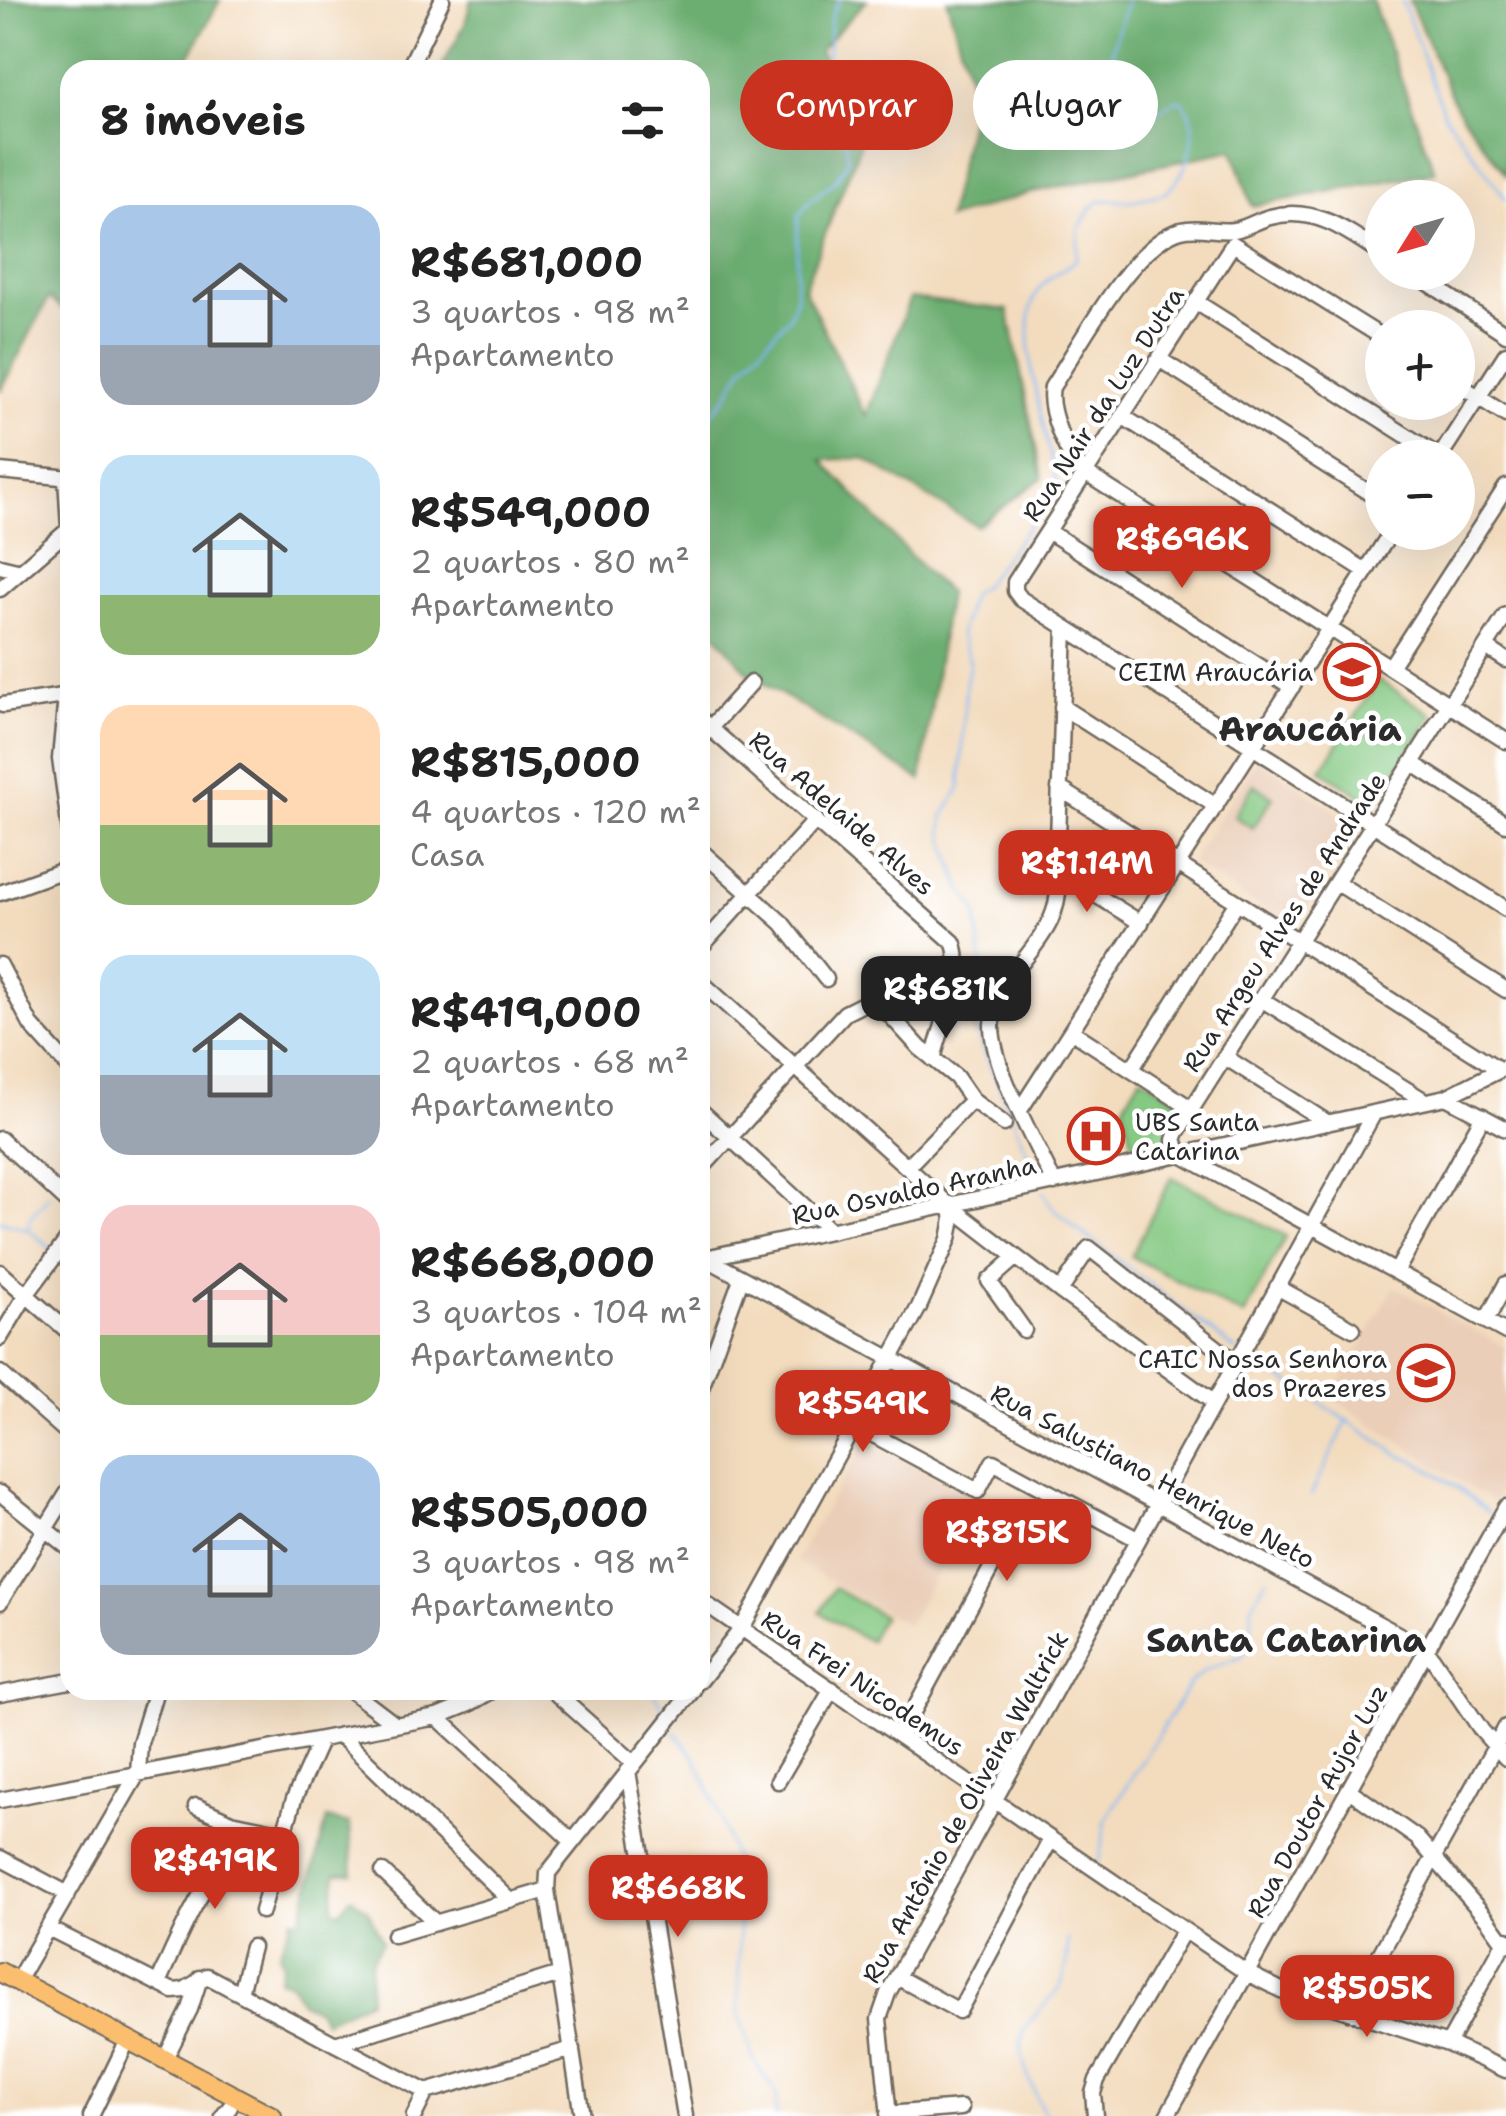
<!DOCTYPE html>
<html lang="pt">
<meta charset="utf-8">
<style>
:root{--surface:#fff;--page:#f6f6f6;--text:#222;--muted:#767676;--accent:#c8321e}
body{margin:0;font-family:"Shantell Sans",sans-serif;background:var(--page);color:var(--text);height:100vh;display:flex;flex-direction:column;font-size:38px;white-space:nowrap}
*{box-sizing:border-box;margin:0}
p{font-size:32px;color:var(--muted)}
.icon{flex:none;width:55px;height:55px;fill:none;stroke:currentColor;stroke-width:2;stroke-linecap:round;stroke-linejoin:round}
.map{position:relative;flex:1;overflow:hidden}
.sheet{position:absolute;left:60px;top:60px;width:650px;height:1640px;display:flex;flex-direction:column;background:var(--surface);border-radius:30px;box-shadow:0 10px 40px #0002}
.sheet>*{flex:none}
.guide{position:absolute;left:740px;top:60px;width:615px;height:90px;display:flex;gap:20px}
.needle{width:65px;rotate:233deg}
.fabs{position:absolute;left:1365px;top:180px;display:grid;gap:20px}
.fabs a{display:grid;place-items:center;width:110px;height:110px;border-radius:50%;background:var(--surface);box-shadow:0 10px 40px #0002;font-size:50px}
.price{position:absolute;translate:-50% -85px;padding:0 22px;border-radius:20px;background:var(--accent);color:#fff;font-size:32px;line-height:65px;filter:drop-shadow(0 2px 5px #0008)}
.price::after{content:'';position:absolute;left:50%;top:60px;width:30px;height:22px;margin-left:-15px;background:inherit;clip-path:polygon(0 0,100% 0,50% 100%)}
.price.current{background:#222;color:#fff}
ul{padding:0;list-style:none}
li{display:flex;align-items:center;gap:30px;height:250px;padding:0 40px}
li span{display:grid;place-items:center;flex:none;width:280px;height:200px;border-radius:30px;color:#555}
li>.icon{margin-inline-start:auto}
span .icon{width:120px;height:120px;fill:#fffc;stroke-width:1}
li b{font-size:42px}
h2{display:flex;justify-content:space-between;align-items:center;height:120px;padding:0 40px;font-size:42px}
.pill{padding:0 35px;border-radius:45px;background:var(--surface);box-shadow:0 10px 40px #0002;font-size:35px;line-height:90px}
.pill.current{background:var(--accent);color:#fff}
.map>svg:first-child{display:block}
</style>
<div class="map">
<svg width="1506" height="2116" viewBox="0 0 1506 2116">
<rect width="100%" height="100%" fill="#fff"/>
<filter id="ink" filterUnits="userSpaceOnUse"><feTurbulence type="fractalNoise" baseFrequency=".01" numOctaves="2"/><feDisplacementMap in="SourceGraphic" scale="20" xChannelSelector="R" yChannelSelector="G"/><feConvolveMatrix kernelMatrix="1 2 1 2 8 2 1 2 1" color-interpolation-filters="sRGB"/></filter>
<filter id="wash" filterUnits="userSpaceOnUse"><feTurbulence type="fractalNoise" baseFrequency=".0048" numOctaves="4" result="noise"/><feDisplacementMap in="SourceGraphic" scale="40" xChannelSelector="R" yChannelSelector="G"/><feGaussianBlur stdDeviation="2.25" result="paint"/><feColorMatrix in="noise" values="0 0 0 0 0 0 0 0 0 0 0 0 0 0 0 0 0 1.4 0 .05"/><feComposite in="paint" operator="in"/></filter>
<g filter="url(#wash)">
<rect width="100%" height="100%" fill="#f3dbbd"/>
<path fill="#eaceb8" d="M 1338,644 L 1384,673 L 1366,701 L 1320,672 Z
M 1257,759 L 1359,826 L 1293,929 L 1191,862 Z
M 1394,1287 L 1506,1348 L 1506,1481 L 1494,1503 L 1332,1398 Z
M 866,1439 L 978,1497 L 908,1625 L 795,1561 Z"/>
<path fill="#85c983" stroke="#587a57" stroke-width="2.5" d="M 1379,680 L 1433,715 L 1375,805 L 1321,770 Z
M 1254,784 L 1273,797 L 1253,828 L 1234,816 Z
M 1141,1076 L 1192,1109 L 1177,1132 L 1180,1154 L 1138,1164 L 1123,1106 Z
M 1172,1177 L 1286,1236 L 1244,1316 L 1131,1256 Z
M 834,1588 L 883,1616 L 869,1641 L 820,1613 Z"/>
<path fill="#6cad71" stroke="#4c6c4e" stroke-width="2.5" d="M 0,0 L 220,0 L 182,70 L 70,70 L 70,315 L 49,298 L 0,391 Z
M 471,0 L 867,0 L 820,50 L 860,145 L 804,288 L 866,416 L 910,298 L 1008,310 L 1042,478 L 977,526 L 863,458 L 822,460 L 927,573 L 948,592 L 921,780 L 750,675 L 700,615 L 700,70 L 440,70 L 465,24 Z
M 947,0 L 1372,0 L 1435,172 L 1252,206 L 1233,150 L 1033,192 L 947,219 L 975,98 Z
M 1409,0 L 1506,0 L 1506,175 L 1456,107 Z
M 327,1819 L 350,1824 L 353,1873 L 336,1873 L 333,1910 L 340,1912 L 351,1897 L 368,1910 L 382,1942 L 371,1961 L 369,2000 L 324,2021 L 319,2010 L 301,2002 L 291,1983 L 278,1979 L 283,1963 L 279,1953 L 292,1918 L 301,1919 Z"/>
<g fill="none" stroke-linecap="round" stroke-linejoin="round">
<path stroke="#82b9f2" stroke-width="2.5" d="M 1402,0 L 1444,114 L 1506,199
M 700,426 L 727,396 L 743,368 L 789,317 L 796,298 L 798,216 L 811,200 L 835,181 L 848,160 L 846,142 L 823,102 L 831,17 L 839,0
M 1039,1180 L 974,1028 L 973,1015 L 983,977 L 976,909 L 960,887 L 943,834 L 943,817 L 960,788 L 966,683 L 970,662 L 960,634 L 971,595 L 983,586 L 1049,500 L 1057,484 C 1047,436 1016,340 1035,296 C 1041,281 1063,270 1076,260 L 1079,228 L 1090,209 L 1101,200 L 1131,201 L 1166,193 C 1189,171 1205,127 1181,100 L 1173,101 L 1144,121 C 1085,113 1117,37 1127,0
M 58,1181 L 70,1155
M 1043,1192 L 1051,1206 L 1077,1229 L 1237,1351
M 0,1221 L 28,1229 L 54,1251
M 28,1227 L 31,1216 L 49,1196
M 60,1256 L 70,1265
M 1249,1356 L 1401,1456 C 1418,1458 1476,1500 1488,1513
M 1311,1495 L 1347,1421
M 652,1690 L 664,1711
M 675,1732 L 695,1758 L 720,1814 L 739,1876 L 739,2012 L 753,2059 L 776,2093 L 776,2116
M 1099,1861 L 1106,1819 L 1191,1682 L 1207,1669 L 1242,1656 L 1251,1645 L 1252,1606 L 1267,1578
M 1046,2116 C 1035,2094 1016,2059 1023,2034 C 1029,2016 1052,2002 1061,1985 C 1068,1971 1067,1954 1068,1939"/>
</g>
</g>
<g filter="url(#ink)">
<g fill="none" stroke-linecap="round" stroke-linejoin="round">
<g stroke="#71695e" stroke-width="19">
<path id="minor" d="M 408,70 L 442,0
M 1233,244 L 1015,582 L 1015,591 L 1021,599 L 1506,909
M 1233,244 L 1382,337
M 1382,254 C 1348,231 1314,205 1270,217 C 1258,220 1247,228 1234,230 C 1217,233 1200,225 1181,230 C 1132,244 1081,343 1052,387 C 1047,409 1067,459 1085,473 L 1506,741
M 1412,272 L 1506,334
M 1196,302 L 1440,457
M 1159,359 L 1382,501
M 1458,384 L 1506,415
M 1122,416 L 1366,571
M 1439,458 L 1506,354
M 0,471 L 70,478
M 66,478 L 70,544
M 1048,531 L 1292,687
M 0,566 L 21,571
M 0,589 L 67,531
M 1486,647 L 1506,660
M 1390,667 L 1506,487
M 66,696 L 60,759 L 70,832
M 3,705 L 70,695
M 1062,707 L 1216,806
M 700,719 L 953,942 C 966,967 940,1030 933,1059
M 700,739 L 751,683
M 1412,763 L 1506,824
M 1059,788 L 1500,1070
M 700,850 L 782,923 L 826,979
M 1057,871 L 1141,923
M 1336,882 L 1506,990
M 0,893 L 70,868
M 700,948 L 816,820
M 0,965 L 31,1025 L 70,1068
M 700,981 L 950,1206 L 1060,1291 L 1213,1402
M 1261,999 L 1425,1101
M 1071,1031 L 1192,1109
M 1225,1057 L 1328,1123
M 1131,1070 L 1237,902
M 1446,1097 L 1506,1129
M 700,1110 L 831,1231
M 1020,1110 L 1391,532
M 0,1139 L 70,1204
M 1180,1154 L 1174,1140 L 1177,1132 L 1506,615
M 1180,1154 L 1506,1332
M 907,1167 L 972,1100
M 700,1170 L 845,1013 L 867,1002 L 881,1007 L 890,1015 L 920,1048 L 956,1077 L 972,1100 L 1004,1124
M 1054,1183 C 1036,1143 991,1066 992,1024 C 994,967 1069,941 1057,871 L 1065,627
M 700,1255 L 1427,1650 L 1482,1731 L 1506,1758
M 705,1258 L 1446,1097 L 1506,1067
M 1015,1258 L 989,1281 L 1024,1330
M 0,1272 L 70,1333
M 1396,1272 L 1483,1116
M 1277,1287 L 1353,1329
M 1060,1291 L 1089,1248 L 1235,1362
M 1486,1321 L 1506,1284
M 0,1338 L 26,1295 L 70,1236
M 0,1373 L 70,1435
M 700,1391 L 741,1279
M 855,1425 L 978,1491 L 993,1462 L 1137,1539
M 0,1493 L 70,1549
M 700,1600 L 1247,1973 L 1281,1990 L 1448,2044 L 1506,2070
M 0,1602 L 70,1489
M 700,1681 L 742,1628 L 919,1307 L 949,1239 L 953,1219 L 950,1206
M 350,1690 L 396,1725
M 552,1690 L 634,1763
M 0,1694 L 70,1681
M 437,1717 L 572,1841
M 340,1735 L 511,1901
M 900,1736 L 1010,1533
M 628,1771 L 685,2116
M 778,1781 L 832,1689
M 1349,1790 L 1417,1838 L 1488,1920 L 1506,1945
M 0,1800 L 437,1717 L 469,1704 L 493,1690
M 196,1806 L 231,1822 L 284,1833
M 0,1858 L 68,1894
M 383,1872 L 436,1923
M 262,1911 L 294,1799 L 321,1739
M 48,1928 L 173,1991 L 184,1990 L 207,1976 L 426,2092
M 394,1935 L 547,1890
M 897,1977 L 959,2011 L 1051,1839
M 17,1981 L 138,1773 L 140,1743 L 156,1690
M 158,1983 C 185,1922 205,1874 255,1828
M 240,1993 L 252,1947
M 1348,2012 L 1506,1727
M 335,2044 L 560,1974
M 1448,2044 L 1506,1939
M 165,2059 L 190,2009 L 200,1978
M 888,2114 L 961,2108
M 91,2116 L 123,2050
M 223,2116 L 230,2107
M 414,2116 L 426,2092 L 572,2049
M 582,2116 L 547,1890 L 548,1873 L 693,1690
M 889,2116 L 879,2019 L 888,1993 L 1374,1113
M 1095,2116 L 1093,2093 L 1097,2080 L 1184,1930
M 1167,2116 L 1506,1507"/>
</g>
<g stroke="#71695e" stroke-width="22">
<path id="major" d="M 0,1972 L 272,2116"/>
</g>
<use href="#minor" stroke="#fff" stroke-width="14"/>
<use href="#major" stroke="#fbbe6e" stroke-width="18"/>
</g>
</g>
<defs>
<g id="school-ring" transform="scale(2.875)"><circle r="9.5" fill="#fff" stroke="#c8321e" stroke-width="1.5"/><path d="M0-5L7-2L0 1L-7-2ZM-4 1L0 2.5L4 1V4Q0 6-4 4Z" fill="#c8321e"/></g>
<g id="hospital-ring" transform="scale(2.875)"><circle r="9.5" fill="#fff" stroke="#c8321e" stroke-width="1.5"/><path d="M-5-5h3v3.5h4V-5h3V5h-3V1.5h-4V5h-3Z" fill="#c8321e"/></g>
</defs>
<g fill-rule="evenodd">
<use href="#school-ring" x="1352" y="672"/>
<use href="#hospital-ring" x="1096" y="1136"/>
<use href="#school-ring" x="1426" y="1373"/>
</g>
<g text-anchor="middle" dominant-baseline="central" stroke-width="9" stroke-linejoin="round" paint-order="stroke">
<g font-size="25" fill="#2b2b2b" stroke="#fff">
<text transform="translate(1103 404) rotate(-57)">Rua Nair da Luz Dutra</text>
<text transform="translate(842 813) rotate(41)">Rua Adelaide Alves</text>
<text transform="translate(1284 922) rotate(-57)">Rua Argeu Alves de Andrade</text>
<text transform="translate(914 1190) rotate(-12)">Rua Osvaldo Aranha</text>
<text transform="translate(1153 1476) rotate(28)">Rua Salustiano Henrique Neto</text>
<text transform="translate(863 1683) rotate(34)">Rua Frei Nicodemus</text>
<text transform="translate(1317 1801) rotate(-61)">Rua Doutor Aujor Luz</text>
<text transform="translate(965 1807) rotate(-61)">Rua Antônio de Oliveira Waltrick</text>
</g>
<g font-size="25" fill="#2b2b2b" stroke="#fff" text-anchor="end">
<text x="1313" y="672">CEIM Araucária</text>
<text x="1135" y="1122" text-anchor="start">UBS Santa<tspan x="1135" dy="29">Catarina</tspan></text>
<text x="1387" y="1359">CAIC Nossa Senhora<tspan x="1387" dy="29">dos Prazeres</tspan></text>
</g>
<g font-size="35" font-weight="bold" fill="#2b2b2b" stroke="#fff">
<text x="1310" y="728">Araucária</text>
<text x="1286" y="1639">Santa Catarina</text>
</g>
</g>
</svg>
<div class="fabs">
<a><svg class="needle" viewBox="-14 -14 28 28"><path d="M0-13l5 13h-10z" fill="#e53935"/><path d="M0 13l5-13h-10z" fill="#767676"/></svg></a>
<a>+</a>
<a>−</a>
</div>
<b class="price" style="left:1182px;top:591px">R$696K</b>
<b class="price" style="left:1087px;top:915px">R$1.14M</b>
<b class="price current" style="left:946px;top:1041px">R$681K</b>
<b class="price" style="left:863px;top:1455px">R$549K</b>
<b class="price" style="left:1007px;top:1584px">R$815K</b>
<b class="price" style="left:215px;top:1912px">R$419K</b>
<b class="price" style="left:678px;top:1940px">R$668K</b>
<b class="price" style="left:1367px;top:2040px">R$505K</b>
<div class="guide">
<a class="pill current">Comprar</a>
<a class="pill">Alugar</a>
</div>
<section class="sheet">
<h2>8 imóveis<svg class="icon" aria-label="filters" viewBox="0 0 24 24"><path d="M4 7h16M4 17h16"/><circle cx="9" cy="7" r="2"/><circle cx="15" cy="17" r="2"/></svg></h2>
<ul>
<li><span style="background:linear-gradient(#a9c7e8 70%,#9aa5b1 0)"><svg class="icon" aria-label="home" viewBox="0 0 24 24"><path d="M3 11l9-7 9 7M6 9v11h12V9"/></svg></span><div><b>R$681,000</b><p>3 quartos · 98 m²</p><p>Apartamento</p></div></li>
<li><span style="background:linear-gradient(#bfe0f5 70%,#8fb573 0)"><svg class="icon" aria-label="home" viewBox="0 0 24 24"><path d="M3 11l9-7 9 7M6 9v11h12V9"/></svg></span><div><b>R$549,000</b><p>2 quartos · 80 m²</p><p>Apartamento</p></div></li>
<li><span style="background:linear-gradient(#ffd9b3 60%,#8fb573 0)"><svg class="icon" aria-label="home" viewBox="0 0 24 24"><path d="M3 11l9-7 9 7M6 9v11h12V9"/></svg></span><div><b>R$815,000</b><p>4 quartos · 120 m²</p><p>Casa</p></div></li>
<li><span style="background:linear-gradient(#bfe0f5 60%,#9aa5b1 0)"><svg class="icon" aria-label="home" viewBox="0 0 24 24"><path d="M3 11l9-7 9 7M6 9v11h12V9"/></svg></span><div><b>R$419,000</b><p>2 quartos · 68 m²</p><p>Apartamento</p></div></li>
<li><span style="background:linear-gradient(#f6c9c9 65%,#8fb573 0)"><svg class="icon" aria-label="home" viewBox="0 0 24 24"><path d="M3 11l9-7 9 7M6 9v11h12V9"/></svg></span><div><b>R$668,000</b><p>3 quartos · 104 m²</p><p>Apartamento</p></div></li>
<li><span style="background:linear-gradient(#a9c7e8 65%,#9aa5b1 0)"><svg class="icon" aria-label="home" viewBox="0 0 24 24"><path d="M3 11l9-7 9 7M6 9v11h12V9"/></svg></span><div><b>R$505,000</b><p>3 quartos · 98 m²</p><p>Apartamento</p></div></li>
</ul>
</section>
</div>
